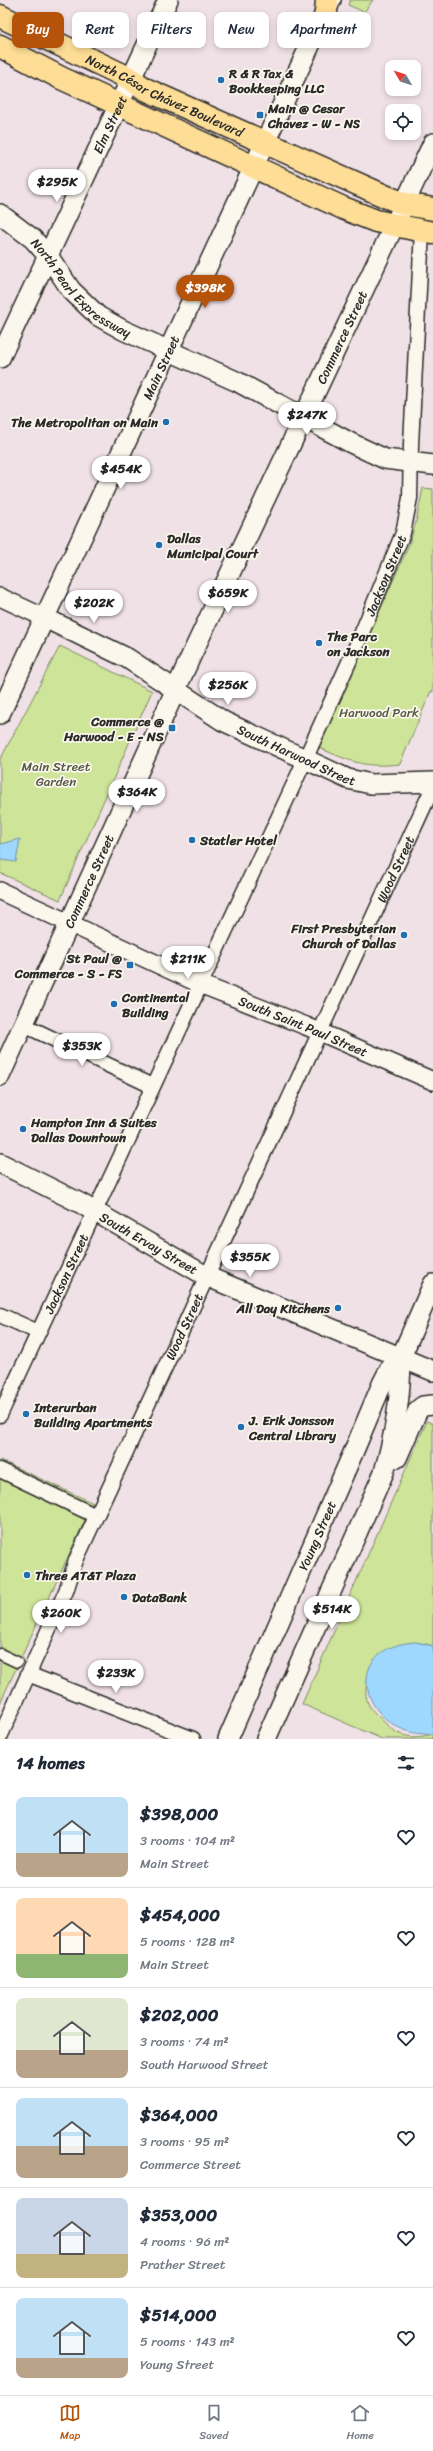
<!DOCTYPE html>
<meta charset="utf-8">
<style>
:root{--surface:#fff;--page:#f6f6f7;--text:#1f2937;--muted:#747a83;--line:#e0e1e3;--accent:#b45309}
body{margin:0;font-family:Sriracha,sans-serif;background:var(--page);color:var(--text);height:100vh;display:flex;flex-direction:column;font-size:15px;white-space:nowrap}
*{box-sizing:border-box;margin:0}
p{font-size:13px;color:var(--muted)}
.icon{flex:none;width:22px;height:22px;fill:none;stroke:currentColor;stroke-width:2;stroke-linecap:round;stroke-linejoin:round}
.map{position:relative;height:1739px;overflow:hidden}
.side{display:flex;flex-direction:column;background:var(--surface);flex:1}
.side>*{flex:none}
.hud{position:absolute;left:12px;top:12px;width:409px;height:36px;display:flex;gap:8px}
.needle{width:26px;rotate:309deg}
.fabs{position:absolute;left:385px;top:60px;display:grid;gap:8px}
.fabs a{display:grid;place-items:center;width:36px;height:36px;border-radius:8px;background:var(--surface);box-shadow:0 2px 6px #0003;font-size:20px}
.price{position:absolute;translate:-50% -34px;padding:0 9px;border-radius:14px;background:#fff;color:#222;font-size:13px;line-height:26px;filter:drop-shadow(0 1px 2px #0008)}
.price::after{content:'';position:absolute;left:50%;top:24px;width:12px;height:9px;margin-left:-6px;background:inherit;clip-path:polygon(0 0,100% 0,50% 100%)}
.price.on{background:var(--accent);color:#fff}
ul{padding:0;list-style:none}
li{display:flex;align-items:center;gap:12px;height:100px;padding:0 16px}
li+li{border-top:1px solid var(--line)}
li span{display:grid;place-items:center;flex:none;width:112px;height:80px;border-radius:8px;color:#555}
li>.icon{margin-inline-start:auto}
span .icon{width:48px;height:48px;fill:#fffc;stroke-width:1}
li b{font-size:17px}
h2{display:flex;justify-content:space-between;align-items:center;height:48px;padding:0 16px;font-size:17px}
.chip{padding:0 14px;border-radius:8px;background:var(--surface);box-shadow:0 2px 6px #0003;font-size:14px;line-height:36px}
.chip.on{background:var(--accent);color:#fff}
.dock{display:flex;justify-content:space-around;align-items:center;height:56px;border-top:1px solid var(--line);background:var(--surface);font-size:11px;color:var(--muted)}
.dock a{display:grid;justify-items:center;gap:2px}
.dock .on{color:var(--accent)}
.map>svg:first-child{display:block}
</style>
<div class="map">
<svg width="433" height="1739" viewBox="0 0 433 1739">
<rect width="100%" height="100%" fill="#f0e1e6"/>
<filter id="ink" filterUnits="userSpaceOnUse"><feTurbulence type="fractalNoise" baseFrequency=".025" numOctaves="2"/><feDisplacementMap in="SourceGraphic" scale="8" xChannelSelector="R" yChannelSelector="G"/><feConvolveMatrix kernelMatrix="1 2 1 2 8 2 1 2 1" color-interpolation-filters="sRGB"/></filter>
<g filter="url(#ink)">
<path fill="#cde499" stroke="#7c8862" d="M 350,0 L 373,0 L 364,12 L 348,5 Z
M 423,488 L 433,489 L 433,692 L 431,691 L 400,764 C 362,768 353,762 319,748 L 408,547 L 416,522 Z
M 60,646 L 152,691 L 60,900 L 0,873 L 0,760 Z
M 427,1421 L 433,1424 L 433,1646 C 407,1637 380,1647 370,1673 C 366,1682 364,1694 368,1703 C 371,1711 381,1718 386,1724 C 399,1738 415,1739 433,1734 L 433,1739 L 382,1739 L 302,1704 Z
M 0,1460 L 93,1503 L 0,1703 Z"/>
<path fill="#9fd8ff" stroke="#7193aa" d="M 20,839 L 16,862 L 0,860 L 0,844 Z
M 416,1642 L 433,1646 L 433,1734 C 365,1739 334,1647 416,1642 Z"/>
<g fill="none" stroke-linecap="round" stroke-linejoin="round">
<g stroke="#2b2b2b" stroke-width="13">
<path id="pedestrian" d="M 0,1654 L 17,1662"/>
</g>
<g stroke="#2b2b2b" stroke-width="17">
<g id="minor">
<path d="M 24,1025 L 152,1086"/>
<path d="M 0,1315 L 38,1332"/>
<path id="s1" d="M 0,1415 L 299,773 L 358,642 L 403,533 L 410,498 L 411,444 L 422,231"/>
<path d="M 0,1470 L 96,1516"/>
<path d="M 28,1674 L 193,1739"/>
<path id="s2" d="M 0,1737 L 66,1591 L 76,1560 L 433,787"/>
</g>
</g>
<g stroke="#2b2b2b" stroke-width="20">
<g id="tertiary">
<path d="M 0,597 L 45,618"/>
<path id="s3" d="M 0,891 L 200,984 L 306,1026 L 433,1081"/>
</g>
</g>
<g stroke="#2b2b2b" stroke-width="22">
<g id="secondary">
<path id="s4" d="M 0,214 L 33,239 L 49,257 L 71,290 L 98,316 L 123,330 L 238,382 L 351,443 L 385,459 L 433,465"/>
<path id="s5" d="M 0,358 L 168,0"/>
<path id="s6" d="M 45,618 L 127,658 L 223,721 L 348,779 L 371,784 L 433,782"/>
<path id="s7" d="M 0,714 L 331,0"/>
<path id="s8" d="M 0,1076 L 192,654 L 433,143"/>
<path id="s9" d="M 0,1163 L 80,1203 L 206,1276 L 433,1371"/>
<path d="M 397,1458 L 418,1410 L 423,1406 L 433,1405"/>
<path id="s10" d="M 228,1739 L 353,1453 L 382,1384 L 389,1370 L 401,1357 L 433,1284"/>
<path d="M 266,1739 L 384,1472 C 395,1434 401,1396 401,1357"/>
</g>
</g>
<g stroke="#2b2b2b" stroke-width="25">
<g id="primary">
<path id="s11" d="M 0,16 L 131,79 L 145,89 L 387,197 L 405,204 L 433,209"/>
<path d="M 0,46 L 61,78 L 343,208 L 376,221 L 433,233"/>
</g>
</g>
<g stroke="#2b2b2b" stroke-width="25">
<path id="motorway" d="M 326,12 L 327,0"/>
</g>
<use href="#pedestrian" stroke="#fbf7ec" stroke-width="10"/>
<use href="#minor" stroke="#fbf7ec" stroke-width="14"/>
<use href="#tertiary" stroke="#fbf7ec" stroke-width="17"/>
<use href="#secondary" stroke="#fbf7ec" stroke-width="19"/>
<use href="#primary" stroke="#fedd96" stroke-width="22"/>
<use href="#motorway" stroke="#fedd96" stroke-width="22"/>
</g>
</g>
<g fill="#1f6fb2" stroke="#fbf7ec" stroke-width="1.5">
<circle cx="221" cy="80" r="4"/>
<rect x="256" y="111" width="8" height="8" rx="2"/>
<circle cx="166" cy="422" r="4"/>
<circle cx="159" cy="545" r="4"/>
<circle cx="319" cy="643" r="4"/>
<rect x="168" y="724" width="8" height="8" rx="2"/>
<circle cx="192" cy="840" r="4"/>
<circle cx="404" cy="935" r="4"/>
<rect x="126" y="961" width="8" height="8" rx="2"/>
<circle cx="114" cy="1004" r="4"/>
<circle cx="23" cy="1129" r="4"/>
<circle cx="338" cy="1308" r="4"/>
<circle cx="26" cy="1414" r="4"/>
<circle cx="241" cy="1427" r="4"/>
<circle cx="27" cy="1575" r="4"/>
<circle cx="124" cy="1597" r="4"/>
</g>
<g text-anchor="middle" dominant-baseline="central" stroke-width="3.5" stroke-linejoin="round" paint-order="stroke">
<g font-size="13" font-weight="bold" fill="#2b2b2b" stroke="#fbf7ec" text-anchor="start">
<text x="229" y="73">R &amp; R Tax &amp;<tspan x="229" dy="15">Bookkeeping LLC</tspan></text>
<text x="268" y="108">Main @ Cesar<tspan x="268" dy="15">Chavez - W - NS</tspan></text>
<text x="158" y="422" text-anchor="end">The Metropolitan on Main</text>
<text x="167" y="538">Dallas<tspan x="167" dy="15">Municipal Court</tspan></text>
<text x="327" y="636">The Parc<tspan x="327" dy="15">on Jackson</tspan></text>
<text x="164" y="721" text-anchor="end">Commerce @<tspan x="164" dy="15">Harwood - E - NS</tspan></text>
<text x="200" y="840">Statler Hotel</text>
<text x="396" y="928" text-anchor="end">First Presbyterian<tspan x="396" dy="15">Church of Dallas</tspan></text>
<text x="122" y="958" text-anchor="end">St Paul @<tspan x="122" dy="15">Commerce - S - FS</tspan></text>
<text x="122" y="997">Continental<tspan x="122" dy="15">Building</tspan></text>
<text x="31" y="1122">Hampton Inn &amp; Suites<tspan x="31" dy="15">Dallas Downtown</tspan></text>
<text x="330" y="1308" text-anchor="end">All Day Kitchens</text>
<text x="34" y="1407">Interurban<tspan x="34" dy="15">Building Apartments</tspan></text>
<text x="249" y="1420">J. Erik Jonsson<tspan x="249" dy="15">Central Library</tspan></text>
<text x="35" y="1575">Three AT&amp;T Plaza</text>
<text x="132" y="1597">DataBank</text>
</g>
<g font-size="13" fill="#2b2b2b" stroke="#fbf7ec">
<text stroke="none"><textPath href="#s11" startOffset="183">North César Chávez Boulevard</textPath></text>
<text stroke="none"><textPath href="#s5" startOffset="258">Elm Street</textPath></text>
<text stroke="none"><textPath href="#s4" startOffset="111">North Pearl Expressway</textPath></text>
<text stroke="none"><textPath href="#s8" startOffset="814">Commerce Street</textPath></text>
<text stroke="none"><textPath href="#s7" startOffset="382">Main Street</textPath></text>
<text stroke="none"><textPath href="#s1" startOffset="924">Jackson Street</textPath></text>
<text stroke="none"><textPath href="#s6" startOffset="287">South Harwood Street</textPath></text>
<text stroke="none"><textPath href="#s2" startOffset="954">Wood Street</textPath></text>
<text stroke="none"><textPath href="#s8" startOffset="214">Commerce Street</textPath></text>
<text stroke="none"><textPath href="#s3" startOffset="332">South Saint Paul Street</textPath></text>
<text stroke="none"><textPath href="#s9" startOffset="169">South Ervay Street</textPath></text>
<text stroke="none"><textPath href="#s1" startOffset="156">Jackson Street</textPath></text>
<text stroke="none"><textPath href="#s2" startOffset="450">Wood Street</textPath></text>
<text stroke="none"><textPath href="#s10" startOffset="222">Young Street</textPath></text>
</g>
<g font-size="13" fill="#545946" stroke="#fbf7ec">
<text x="379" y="712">Harwood Park</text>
<text x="56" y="766">Main Street<tspan x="56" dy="15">Garden</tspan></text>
</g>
</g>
</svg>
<div class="fabs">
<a><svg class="needle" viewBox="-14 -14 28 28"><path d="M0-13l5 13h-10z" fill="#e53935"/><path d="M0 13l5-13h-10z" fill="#747a83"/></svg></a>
<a><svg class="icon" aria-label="locate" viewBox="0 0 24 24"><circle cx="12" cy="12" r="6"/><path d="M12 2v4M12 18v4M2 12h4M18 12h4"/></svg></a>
</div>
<b class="price" style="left:57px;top:203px">$295K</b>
<b class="price on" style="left:205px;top:309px">$398K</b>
<b class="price" style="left:307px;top:436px">$247K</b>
<b class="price" style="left:121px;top:490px">$454K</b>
<b class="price" style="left:228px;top:614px">$659K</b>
<b class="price" style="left:94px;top:624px">$202K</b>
<b class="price" style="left:228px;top:706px">$256K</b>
<b class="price" style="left:137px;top:813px">$364K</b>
<b class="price" style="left:188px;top:980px">$211K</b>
<b class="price" style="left:82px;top:1067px">$353K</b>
<b class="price" style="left:250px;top:1278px">$355K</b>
<b class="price" style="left:332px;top:1630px">$514K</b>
<b class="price" style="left:61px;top:1634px">$260K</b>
<b class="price" style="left:116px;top:1694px">$233K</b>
<div class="hud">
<a class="chip on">Buy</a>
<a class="chip">Rent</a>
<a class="chip">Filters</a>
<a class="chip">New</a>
<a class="chip">Apartment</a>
</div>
</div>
<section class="side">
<h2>14 homes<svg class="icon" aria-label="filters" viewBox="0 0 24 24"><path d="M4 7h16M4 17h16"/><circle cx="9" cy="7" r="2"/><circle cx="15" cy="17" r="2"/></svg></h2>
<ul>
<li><span style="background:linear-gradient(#bfe0f5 70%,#b9a48a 0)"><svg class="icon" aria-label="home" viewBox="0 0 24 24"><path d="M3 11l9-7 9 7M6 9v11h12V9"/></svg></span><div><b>$398,000</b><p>3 rooms · 104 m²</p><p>Main Street</p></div><svg class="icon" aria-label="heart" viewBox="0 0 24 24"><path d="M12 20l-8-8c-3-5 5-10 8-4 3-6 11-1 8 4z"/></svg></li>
<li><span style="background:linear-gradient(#ffd9b3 70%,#8fb573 0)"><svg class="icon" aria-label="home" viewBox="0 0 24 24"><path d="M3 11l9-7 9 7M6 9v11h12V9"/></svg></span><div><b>$454,000</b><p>5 rooms · 128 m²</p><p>Main Street</p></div><svg class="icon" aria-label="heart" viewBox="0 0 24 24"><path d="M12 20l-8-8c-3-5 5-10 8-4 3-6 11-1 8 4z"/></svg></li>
<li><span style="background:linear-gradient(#dfe7d0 65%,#b9a48a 0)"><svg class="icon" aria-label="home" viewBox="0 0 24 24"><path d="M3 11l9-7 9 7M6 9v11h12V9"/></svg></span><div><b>$202,000</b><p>3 rooms · 74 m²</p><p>South Harwood Street</p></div><svg class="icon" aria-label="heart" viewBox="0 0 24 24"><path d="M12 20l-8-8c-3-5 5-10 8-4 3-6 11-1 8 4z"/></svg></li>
<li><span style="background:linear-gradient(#bfe0f5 60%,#b9a48a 0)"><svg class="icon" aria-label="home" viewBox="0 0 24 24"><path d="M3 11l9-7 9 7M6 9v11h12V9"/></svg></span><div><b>$364,000</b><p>3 rooms · 95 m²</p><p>Commerce Street</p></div><svg class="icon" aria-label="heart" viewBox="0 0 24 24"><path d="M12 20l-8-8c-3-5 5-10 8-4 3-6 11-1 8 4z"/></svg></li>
<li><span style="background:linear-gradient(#c9d6e8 70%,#c2b280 0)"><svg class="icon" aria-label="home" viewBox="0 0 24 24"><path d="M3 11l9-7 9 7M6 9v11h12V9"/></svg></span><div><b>$353,000</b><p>4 rooms · 96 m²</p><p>Prather Street</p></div><svg class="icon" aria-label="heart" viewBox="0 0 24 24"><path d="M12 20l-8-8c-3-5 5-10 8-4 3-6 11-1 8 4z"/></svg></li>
<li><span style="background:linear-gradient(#bfe0f5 75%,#b9a48a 0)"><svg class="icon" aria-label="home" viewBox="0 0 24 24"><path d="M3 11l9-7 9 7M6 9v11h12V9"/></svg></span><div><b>$514,000</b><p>5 rooms · 143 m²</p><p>Young Street</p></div><svg class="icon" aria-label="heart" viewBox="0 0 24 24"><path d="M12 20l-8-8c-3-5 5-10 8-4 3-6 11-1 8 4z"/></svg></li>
</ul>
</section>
<nav class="dock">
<a class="on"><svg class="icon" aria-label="map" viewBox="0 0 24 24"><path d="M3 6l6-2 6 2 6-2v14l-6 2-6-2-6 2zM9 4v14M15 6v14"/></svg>Map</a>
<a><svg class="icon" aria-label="saved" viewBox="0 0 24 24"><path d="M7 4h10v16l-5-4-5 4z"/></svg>Saved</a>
<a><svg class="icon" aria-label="home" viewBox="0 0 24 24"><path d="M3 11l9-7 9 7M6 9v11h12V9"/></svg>Home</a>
</nav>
